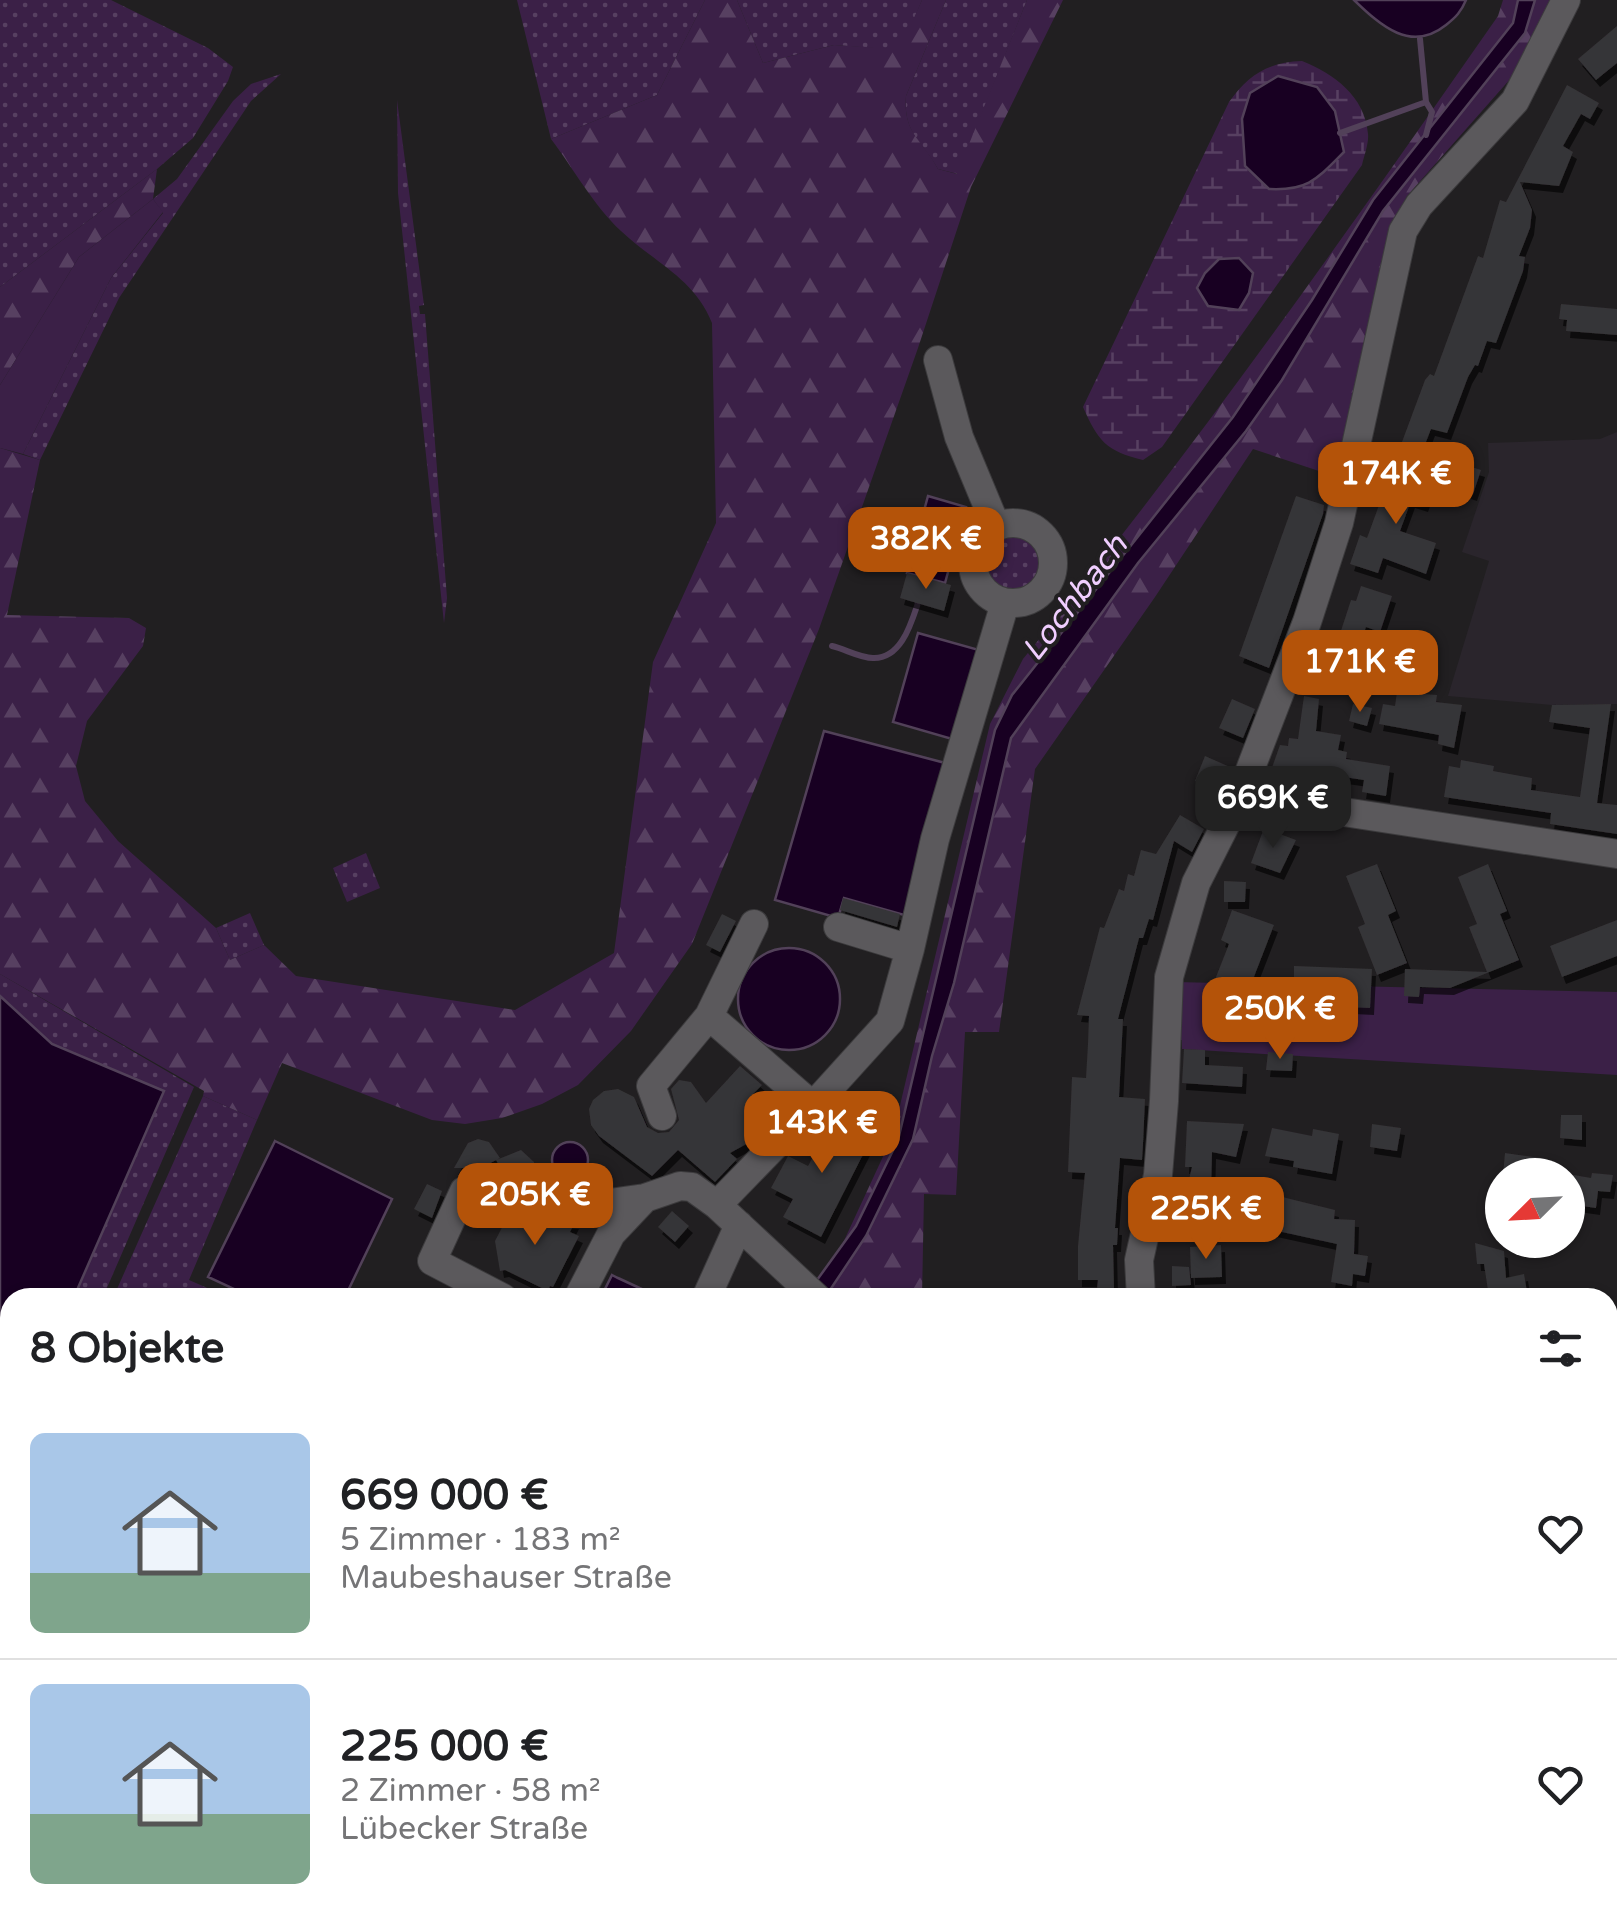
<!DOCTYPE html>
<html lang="de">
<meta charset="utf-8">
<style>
:root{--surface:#fff;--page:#f6f6f6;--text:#202124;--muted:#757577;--line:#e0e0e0;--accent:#b45309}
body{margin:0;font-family:"Varela Round",sans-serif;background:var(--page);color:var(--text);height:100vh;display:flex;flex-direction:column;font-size:38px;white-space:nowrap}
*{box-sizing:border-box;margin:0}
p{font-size:32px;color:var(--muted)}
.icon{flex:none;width:55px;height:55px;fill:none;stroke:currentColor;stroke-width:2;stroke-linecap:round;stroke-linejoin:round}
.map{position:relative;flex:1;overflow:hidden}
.details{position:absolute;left:0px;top:1288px;width:1618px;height:642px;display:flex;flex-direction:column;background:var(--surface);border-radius:30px 30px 0 0;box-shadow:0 2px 8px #0004}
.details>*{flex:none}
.needle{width:65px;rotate:246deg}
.buttons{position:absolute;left:1485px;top:1158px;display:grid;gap:20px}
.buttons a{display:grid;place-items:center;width:100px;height:100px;border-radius:50%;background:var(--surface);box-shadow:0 2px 8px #0004;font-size:50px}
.price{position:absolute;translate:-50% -85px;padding:0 22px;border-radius:20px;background:var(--accent);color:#fff;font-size:32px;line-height:65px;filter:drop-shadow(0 2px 5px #0008)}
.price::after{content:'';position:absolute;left:50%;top:60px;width:30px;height:22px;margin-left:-15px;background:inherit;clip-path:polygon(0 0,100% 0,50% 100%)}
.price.current{background:#222;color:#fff}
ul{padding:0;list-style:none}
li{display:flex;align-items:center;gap:30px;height:250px;padding:0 30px}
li+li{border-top:2px solid var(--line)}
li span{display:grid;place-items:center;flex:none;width:280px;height:200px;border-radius:15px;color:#555}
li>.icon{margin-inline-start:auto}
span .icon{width:120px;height:120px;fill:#fffc;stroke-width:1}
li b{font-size:42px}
h2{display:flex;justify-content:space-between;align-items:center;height:120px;padding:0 30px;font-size:42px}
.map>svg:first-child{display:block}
</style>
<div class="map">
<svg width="1617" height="1928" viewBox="0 0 1617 1928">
<defs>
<pattern id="grass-dots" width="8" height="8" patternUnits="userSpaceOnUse" patternTransform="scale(2.5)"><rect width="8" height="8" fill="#3b2047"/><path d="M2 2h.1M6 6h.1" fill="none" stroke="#574061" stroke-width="1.8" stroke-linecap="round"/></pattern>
<pattern id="forest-firs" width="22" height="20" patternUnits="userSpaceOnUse" patternTransform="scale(2.5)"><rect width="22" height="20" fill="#3b2047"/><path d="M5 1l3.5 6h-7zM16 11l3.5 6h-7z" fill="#574061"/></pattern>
<pattern id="wetland-marsh" width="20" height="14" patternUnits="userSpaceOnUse" patternTransform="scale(2.5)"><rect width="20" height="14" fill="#3b2047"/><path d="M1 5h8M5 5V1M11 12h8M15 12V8" fill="none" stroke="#574061"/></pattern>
<filter id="shadow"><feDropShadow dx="4" dy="7" stdDeviation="0" flood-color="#0009"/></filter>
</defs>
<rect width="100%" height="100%" fill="#211f21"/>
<path fill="#2a252c" d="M 1617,432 L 1617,704 L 1552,705 L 1448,696 L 1489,561 L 1462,552 L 1489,472 L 1488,443 L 1600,439 Z
M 1617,1536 L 1617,1928 L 1324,1928 L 1320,1920 L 1608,1920 L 1608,1550 Z"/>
<path fill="url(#grass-dots)" d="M 0,0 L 111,0 L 208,48 L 233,67 L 228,81 L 193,138 L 157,169 L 0,287 Z
M 517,0 L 705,0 L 657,95 L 551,139 Z
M 737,0 L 922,0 L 901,50 L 834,45 L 763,63 Z
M 946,0 L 1027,0 L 958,174 L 938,169 C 922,140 903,134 906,96 Z
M 281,74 L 251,101 L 119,298 L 40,460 L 23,454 L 111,278 L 163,213 L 153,199 L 177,179 L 233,101 L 251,84 Z
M 397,100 L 424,305 L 419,306 L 420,314 L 425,314 L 447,598 L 444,623 L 398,193 Z
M977 563a35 35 0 1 1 70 0a35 35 0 1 1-70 0Z
M 366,853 L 380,888 L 347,902 L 333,868 Z
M 250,913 L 264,945 L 230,960 L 216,928 Z
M 0,974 L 194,1087 L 103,1297 L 10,1298 L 10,1397 L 0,1393 Z
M 203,1096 L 257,1120 L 189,1280 L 228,1297 L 113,1298 Z
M 0,1433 L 10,1435 L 10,1558 L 0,1563 Z
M 10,1736 L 10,1920 L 144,1920 L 149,1928 L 0,1928 L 0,1737 Z
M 382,1920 L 809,1920 L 870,1928 L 392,1928 Z
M 996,1920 L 1115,1920 L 1119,1928 L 974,1928 Z"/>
<path fill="url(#forest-firs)" d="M 705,0 L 737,0 L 763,63 L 834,45 L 900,49 L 922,0 L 946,0 L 906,96 C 903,134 922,139 938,169 L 957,174 L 1027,0 L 1063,0 L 971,187 L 918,348 L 819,629 L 692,944 L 631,1031 L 578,1085 L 542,1104 L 502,1118 L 465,1124 L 432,1120 L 282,1063 L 257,1120 L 203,1096 L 204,1091 L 0,974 L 0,448 L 40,460 L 7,615 L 129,618 L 146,628 L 143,646 L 87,721 L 76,766 L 85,801 L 118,841 L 216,928 L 230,960 L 264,945 L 296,976 L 515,1010 L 614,953 L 653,662 L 716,523 L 712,323 C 694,278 655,263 621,231 C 594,206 573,168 551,139 L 657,95 Z
M 1503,0 L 1552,0 L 1519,69 L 1407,196 L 1394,220 L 1334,476 L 1253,449 L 1155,597 L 1035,769 L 999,1032 L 965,1032 L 956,1195 L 924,1194 L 922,1297 L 829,1297 L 815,1284 L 836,1258 L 893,1135 L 990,724 L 1023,659 C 1192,453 1346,234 1498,16 Z
M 157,169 L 153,199 L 79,257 L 0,385 L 0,287 Z"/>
<path fill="url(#wetland-marsh)" d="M 1302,61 C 1334,74 1365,96 1368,134 C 1369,143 1364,156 1362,165 L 1162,447 L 1143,460 C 1106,451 1098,441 1083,407 L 1229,102 C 1248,75 1268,62 1302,61 Z"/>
<path fill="#3b2047" d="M 153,199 L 163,212 L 111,278 L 23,454 L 0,448 L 0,385 L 79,257 Z
M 1176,982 L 1617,992 L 1617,1075 L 1182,1049 L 1182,1040 L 1176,1040 Z"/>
<path fill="#180022" stroke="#524159" stroke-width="2.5" d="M 1354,0 L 1466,0 C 1461,12 1456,17 1446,25 C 1411,53 1381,26 1354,0 Z
M 1518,0 L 1535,0 L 1525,33 L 1383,211 L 1282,380 L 1246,431 L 1138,563 L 1011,738 L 954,983 L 932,1056 L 913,1139 L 866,1236 L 828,1293 L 804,1298 L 856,1226 L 898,1140 L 995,730 L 1012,695 L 1233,417 L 1312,300 L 1373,200 L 1513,23 Z
M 1278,76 L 1317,87 L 1335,111 L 1344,152 C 1317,179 1308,191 1269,189 L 1245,166 L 1242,119 L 1250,93 Z
M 1239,258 L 1253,273 L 1249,293 L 1239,310 L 1208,306 L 1197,288 L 1205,273 L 1219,259 Z
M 928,496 L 966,507 L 945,583 L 907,573 Z
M 918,633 L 979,650 L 952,739 L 893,722 Z
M 824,731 L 945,763 L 904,915 L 844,898 L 838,918 L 775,900 Z
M738 999a51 51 0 1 1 102 0a51 51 0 1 1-102 0Z
M 0,996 L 52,1044 L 164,1091 L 74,1297 L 10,1298 L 10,1377 L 0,1372 Z
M 275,1141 L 392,1199 L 345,1297 L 251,1297 L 208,1277 Z
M552 1160a18 18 0 1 1 36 0a18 18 0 1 1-36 0Z
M 612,1275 L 618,1278 L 659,1297 L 601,1297 Z"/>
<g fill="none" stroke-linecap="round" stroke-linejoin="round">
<path stroke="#524159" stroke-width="6" d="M 1420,39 L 1426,102 L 1432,112 L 1426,135
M 1340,133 L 1426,102
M 832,646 C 845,649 860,658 873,658 C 901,659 911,624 918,603"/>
</g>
<path fill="#363437" filter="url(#shadow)" d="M 1617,26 L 1617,63 L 1596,80 L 1578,59 Z
M 1567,85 L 1599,103 L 1590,119 L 1581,114 L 1563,146 L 1573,152 L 1559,186 L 1520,182 L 1532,210 L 1530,228 L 1519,256 L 1525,257 L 1523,271 L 1496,343 L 1487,341 L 1478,366 L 1475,365 L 1468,377 L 1447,433 L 1431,429 L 1424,447 L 1399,450 L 1425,380 L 1430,374 L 1434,376 L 1478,256 L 1483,258 L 1500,200 L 1506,202 Z
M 1561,304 L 1617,309 L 1617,335 L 1566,331 L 1567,320 L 1559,319 Z
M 1462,464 L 1481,470 L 1473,494 L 1454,488 Z
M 1393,467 L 1433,480 L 1424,505 L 1411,501 L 1400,531 L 1436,543 L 1426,574 L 1383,558 L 1378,573 L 1350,564 L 1360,535 L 1367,538 Z
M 1296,496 L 1324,505 L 1323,514 L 1269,668 L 1239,656 Z
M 907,573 L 951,585 L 944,611 L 900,598 Z
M 1361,586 L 1392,596 L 1380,632 L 1366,627 L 1349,673 L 1325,665 L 1335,639 L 1338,640 L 1351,600 L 1356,601 Z
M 1397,692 L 1437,695 L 1436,702 L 1462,705 L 1454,748 L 1438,744 L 1439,735 L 1379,724 L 1383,704 L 1395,706 Z
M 1304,696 L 1319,699 L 1316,731 L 1341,735 L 1338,750 L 1347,752 L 1346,759 L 1390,766 L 1386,796 L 1362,792 L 1364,780 L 1309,772 L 1308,775 L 1300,774 L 1299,780 L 1269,776 L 1280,745 L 1288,746 L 1289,738 L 1298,739 Z
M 1232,699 L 1255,709 L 1243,738 L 1219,728 Z
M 1353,704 L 1372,708 L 1367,726 L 1349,721 Z
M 1611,704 L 1597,803 L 1617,805 L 1617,834 L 1550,824 L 1551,813 L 1444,797 L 1449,766 L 1460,768 L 1461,760 L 1494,766 L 1493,771 L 1532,778 L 1531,790 L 1580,797 L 1590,728 L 1549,722 L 1552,705 Z
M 1205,756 L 1230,767 L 1219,792 L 1195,781 Z
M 1180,815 L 1204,829 L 1192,852 L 1174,841 L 1153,920 L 1149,919 L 1143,938 L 1139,938 L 1118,1019 L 1123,1019 L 1119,1097 L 1145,1099 L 1143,1144 L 1142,1160 L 1120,1158 L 1115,1228 L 1118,1228 L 1117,1245 L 1113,1245 L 1114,1289 L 1097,1289 L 1098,1280 L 1078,1280 L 1078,1246 L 1085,1173 L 1068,1172 L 1072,1077 L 1086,1078 L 1088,1044 L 1089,1016 L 1077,1015 L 1100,927 L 1104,928 L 1119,889 L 1124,891 L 1128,874 L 1134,876 L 1141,850 L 1156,854 Z
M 1264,828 L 1296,840 L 1280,873 L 1251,863 Z
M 1377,864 L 1396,911 L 1388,915 L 1407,963 L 1377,975 L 1358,927 L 1365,924 L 1346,876 Z
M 1488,864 L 1507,911 L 1500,914 L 1519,960 L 1450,988 L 1420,987 L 1419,997 L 1404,996 L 1405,969 L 1487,972 L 1469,927 L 1477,924 L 1458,877 Z
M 1224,881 L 1246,882 L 1245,902 L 1224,902 Z
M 843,898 L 900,914 L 897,927 L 840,910 Z
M 1232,910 L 1274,925 L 1243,1005 L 1205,1005 L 1229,944 L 1221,940 Z
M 722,914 L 736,921 L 720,952 L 706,945 Z
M 1617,920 L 1617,956 L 1562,977 L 1550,946 Z
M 1294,966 L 1372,969 L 1370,1008 L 1350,1007 L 1351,986 L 1317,985 L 1316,1006 L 1294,1005 Z
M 1184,1049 L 1205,1050 L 1205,1065 L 1243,1067 L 1242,1087 L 1182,1083 Z
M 1268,1052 L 1293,1054 L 1292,1071 L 1266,1070 Z
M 740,1066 L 762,1085 L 751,1096 L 770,1116 L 755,1131 L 750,1142 L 730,1153 L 737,1159 L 715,1182 L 678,1150 L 652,1176 L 599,1136 L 591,1125 L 589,1109 L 593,1100 L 604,1091 L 618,1089 L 634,1097 L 647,1127 L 658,1133 L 669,1132 L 679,1120 L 671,1089 L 679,1080 L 691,1082 L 706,1103 Z
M 1561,1115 L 1582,1115 L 1582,1140 L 1560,1138 Z
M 835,1116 L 873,1135 L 821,1237 L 783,1217 L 793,1199 L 771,1188 L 788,1156 L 808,1166 Z
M 1187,1121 L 1244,1124 L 1236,1157 L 1212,1152 L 1211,1191 L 1227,1195 L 1222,1218 L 1182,1209 L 1192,1167 L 1185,1167 Z
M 1372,1124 L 1401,1128 L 1397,1151 L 1370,1147 Z
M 1272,1128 L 1312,1136 L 1313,1129 L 1339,1134 L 1332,1174 L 1293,1167 L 1294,1161 L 1265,1156 Z
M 478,1139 L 489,1142 L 500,1158 L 481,1168 L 454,1168 L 468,1143 Z
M 521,1150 L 534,1162 L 534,1172 L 529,1179 L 500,1167 L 496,1160 Z
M 1505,1153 L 1548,1159 L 1547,1175 L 1503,1175 Z
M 1592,1173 L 1613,1175 L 1610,1192 L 1598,1191 L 1596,1208 L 1568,1204 L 1568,1174 L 1591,1178 Z
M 427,1184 L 442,1191 L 432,1218 L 414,1209 Z
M 1258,1191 L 1335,1210 L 1334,1219 L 1355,1220 L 1354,1254 L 1368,1256 L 1365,1276 L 1353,1274 L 1352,1286 L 1331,1282 L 1337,1244 L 1273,1230 L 1274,1209 L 1254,1208 Z
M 672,1211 L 689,1226 L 675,1242 L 658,1227 Z
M 517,1212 L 538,1219 L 575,1222 L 570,1232 L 579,1236 L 553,1287 L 550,1286 L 548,1291 L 505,1270 L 500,1271 L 495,1241 L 509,1214 L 514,1216 Z
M 1475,1243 L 1504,1251 L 1506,1278 L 1524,1274 L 1528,1298 L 1510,1298 L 1509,1294 L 1489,1297 L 1484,1264 L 1477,1264 Z
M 1221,1245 L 1222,1277 L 1191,1278 L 1190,1247 Z
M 1172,1266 L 1189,1267 L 1191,1285 L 1172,1286 Z"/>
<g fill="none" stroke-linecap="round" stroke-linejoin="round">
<g stroke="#3c3b3d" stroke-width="30">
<path id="minor" d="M 938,360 L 959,437 L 996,526
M973 563a40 40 0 1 1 80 0a40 40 0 1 1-80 0Z
M 1240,796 L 1617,854
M 910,949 L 935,839 L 1005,603
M 709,1016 L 754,924
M 813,1106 L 890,1021 L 910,949 L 838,927
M 662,1116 L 651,1086 L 709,1016 L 813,1106 L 717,1205 L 817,1298
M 503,1298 L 432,1261 L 464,1191 L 495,1184 L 540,1202 L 588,1206 L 645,1198 L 680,1186 L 692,1187 L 717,1205
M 578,1298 L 611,1234 L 645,1198
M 706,1298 L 739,1225
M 1141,1298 L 1139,1260 L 1158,1175 L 1164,1101 L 1169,977 L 1196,883 L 1240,796 L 1307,622 L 1339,523 L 1403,231 L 1419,205 L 1515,101 L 1566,0
M 1608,1369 L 1617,1368
M 1608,1678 L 1617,1672
M 1586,1920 L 1589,1928"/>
</g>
<g stroke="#3c3b3d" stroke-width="38">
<path id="major" d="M 1608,1501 L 1617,1483
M 0,1709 L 10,1709"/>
</g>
<use href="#minor" stroke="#5b595c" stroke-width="28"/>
<use href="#major" stroke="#846093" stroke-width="35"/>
</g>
<g text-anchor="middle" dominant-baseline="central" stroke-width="8" stroke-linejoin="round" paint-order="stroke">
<g font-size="32" font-style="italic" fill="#f0ceff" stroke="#211f21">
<text transform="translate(1075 598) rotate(-52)">Lochbach</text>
</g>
</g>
</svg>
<div class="buttons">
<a><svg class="needle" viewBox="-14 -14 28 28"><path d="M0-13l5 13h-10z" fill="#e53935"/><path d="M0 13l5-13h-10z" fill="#757577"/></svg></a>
</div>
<b class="price" style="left:1396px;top:527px">174K €</b>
<b class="price" style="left:926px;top:592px">382K €</b>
<b class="price" style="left:1360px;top:715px">171K €</b>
<b class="price current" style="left:1273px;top:851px">669K €</b>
<b class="price" style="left:1280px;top:1062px">250K €</b>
<b class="price" style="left:822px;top:1176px">143K €</b>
<b class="price" style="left:535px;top:1248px">205K €</b>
<b class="price" style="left:1206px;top:1262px">225K €</b>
<section class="details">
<h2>8 Objekte<svg class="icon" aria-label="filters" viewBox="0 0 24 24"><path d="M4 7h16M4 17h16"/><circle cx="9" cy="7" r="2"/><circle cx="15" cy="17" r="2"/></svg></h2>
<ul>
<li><span style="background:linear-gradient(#a9c7e8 70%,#7fa58c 0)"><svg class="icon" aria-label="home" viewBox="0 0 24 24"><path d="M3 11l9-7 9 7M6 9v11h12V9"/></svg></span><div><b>669 000 €</b><p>5 Zimmer · 183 m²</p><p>Maubeshauser Straße</p></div><svg class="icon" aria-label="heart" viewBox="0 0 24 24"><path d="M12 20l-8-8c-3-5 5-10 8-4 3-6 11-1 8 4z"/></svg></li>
<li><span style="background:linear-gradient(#a9c7e8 65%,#7fa58c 0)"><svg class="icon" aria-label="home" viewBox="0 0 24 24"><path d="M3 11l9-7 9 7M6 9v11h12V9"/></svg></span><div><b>225 000 €</b><p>2 Zimmer · 58 m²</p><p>Lübecker Straße</p></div><svg class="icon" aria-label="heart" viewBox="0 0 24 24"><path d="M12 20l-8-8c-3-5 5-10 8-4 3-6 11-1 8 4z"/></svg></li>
</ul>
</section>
</div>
